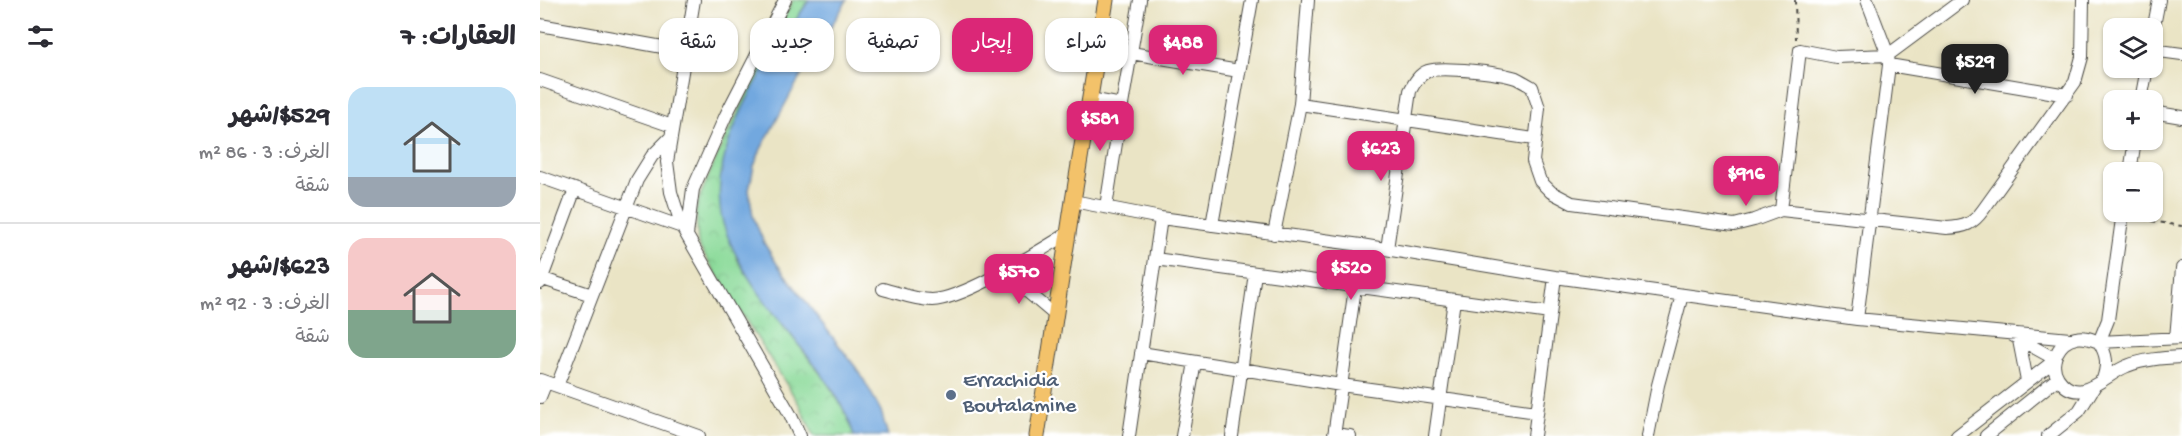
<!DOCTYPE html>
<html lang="ar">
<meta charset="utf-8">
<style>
:root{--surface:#fff;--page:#f2f2f3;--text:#2b2b33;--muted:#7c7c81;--line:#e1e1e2;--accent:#db2777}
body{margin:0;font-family:"Gochi Hand","Playpen Sans Arabic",sans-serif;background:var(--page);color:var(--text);direction:rtl;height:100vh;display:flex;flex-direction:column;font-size:22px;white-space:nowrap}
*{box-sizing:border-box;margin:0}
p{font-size:20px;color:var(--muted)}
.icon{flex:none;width:33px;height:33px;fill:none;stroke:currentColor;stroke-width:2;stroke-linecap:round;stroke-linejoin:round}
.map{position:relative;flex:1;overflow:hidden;direction:ltr}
.panel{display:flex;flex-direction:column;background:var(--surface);width:540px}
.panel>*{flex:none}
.hud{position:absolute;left:18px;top:18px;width:570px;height:54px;direction:rtl;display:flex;gap:12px}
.tools{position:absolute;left:1563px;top:18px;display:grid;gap:12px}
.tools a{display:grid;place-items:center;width:60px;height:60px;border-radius:12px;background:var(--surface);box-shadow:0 2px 4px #0004;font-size:30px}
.price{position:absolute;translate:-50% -51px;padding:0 14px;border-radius:12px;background:var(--accent);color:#fff;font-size:20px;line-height:39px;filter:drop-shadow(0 2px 3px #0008)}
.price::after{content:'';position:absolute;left:50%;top:36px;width:18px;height:14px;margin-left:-9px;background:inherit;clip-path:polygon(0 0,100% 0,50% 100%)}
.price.on{background:#222;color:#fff}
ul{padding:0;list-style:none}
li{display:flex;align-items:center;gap:18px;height:150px;padding:0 24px}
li+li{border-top:2px solid var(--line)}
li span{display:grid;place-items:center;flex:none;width:168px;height:120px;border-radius:18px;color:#555}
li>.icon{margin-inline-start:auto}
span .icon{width:72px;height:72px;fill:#fffc;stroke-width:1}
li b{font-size:26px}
h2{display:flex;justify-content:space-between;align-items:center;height:72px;padding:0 24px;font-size:26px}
.pill{padding:0 21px;border-radius:18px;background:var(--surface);box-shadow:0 2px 4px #0004;font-size:21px;line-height:54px}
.pill.on{background:var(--accent);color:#fff}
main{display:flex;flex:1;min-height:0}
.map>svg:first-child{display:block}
</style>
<main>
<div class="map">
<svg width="1642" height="436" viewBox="0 0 1642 436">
<defs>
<pattern id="park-crowns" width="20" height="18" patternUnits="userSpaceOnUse" patternTransform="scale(1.5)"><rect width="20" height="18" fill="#8ada99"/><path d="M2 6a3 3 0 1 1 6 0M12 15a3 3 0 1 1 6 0" fill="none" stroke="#77bb84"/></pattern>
</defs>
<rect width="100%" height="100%" fill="#fff"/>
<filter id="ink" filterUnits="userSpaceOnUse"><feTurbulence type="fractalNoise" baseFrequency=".0167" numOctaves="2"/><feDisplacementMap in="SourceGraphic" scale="12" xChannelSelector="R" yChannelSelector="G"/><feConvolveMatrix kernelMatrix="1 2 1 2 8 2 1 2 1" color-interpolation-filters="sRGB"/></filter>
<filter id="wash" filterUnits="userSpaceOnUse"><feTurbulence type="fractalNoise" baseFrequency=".008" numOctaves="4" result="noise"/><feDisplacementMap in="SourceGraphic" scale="24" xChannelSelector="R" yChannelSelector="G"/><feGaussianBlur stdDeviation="1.35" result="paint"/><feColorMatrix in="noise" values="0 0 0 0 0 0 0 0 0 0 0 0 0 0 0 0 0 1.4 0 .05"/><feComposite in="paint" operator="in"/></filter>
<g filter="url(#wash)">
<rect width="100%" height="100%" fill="#eae4c5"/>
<path fill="url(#park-crowns)" stroke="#5a8262" stroke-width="1.5" d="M 253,0 L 269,0 L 224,69 L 196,257 C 216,291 240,321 264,352 C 284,379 305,403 314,436 L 274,436 L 259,404 L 158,245 L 156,211 L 160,196 L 184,140 Z"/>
<path fill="#72a8df" stroke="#4e6a85" stroke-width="1.5" d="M 269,0 L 307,0 L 255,86 L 221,149 L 214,166 L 209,190 L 213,216 L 224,243 L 237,264 L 320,373 L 341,411 L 348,436 L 314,436 C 303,396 274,365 249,332 C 224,301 200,270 186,232 C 157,157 229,61 269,0 Z"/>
</g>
<g filter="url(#ink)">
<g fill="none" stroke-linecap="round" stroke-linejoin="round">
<g stroke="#484742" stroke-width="14">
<path id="minor" d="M 154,0 L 127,162 L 131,192 L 142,227 L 250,414 L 260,436
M 0,25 L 145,51
M 1612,36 L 1619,0
M 1612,50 L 1642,54
M 591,53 L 699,71
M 1349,65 L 1527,95
M 0,80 L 132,126
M 550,99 L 582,105 L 566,207
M 1601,100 L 1607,68
M 760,104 L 994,139
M 582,105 L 600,0
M 1612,112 L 1642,117
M 1590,172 L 1595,140
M 0,177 L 142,227
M 533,201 L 621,218 L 821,245 L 1015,277 L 1317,319 L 1530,339
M 1241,210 L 1260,50 L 1296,57 L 1348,55 L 1422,0
M 672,225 L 712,0
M 734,234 L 760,104 L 768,0
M 147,235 L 153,189 L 186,115 L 245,0
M 847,249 L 870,91 C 874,83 879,74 888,71 C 903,66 961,73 976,78 C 982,81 987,84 992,87 L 999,108 L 993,161 L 1000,181 L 1011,192 L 1032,203 L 1194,225 L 1214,220 L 1241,210 L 1407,228 C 1425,227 1433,224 1443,210 L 1535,82 L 1542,57 L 1543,0
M 615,259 L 1010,313
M 463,271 L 515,315
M 0,278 L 52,295
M 0,283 L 35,189
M 343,289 C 359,293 375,300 392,300 C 425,299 499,251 529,233
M 1317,319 L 1349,65 L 1348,55 L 1327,0
M 1472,335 L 1515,359
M 1636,338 L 1642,268
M 1479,340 L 1487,381
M 1559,342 L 1568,320 L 1583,212
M 1559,342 L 1642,338
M 601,353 L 801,385 L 997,412
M 1563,379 C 1568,364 1567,355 1559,342 C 1551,339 1544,336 1536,338 C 1519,341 1508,362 1518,378 C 1539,409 1565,374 1587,366 C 1604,359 1624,358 1642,357
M 0,380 L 159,436
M 17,386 L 97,180 L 112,156 L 131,137
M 0,397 L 6,382
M 794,434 L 810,436
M 589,436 L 621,218
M 642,436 L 655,362
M 692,436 L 715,273
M 794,436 L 821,245
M 895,436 L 914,300
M 994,436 L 1015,277
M 1108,436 L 1118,385 L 1142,295
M 1417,436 L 1514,361
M 1446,436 L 1518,378
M 1508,436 L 1539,411 L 1554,387"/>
</g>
<g stroke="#484742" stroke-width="17">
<path id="major" d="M 497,436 L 533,201 L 566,0"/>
</g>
<path stroke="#484742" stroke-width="2" stroke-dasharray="4.5 4.5" stroke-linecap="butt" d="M 1255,0 L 1256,39
M 1594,218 L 1642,226"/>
<use href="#minor" stroke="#fff" stroke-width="12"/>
<use href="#major" stroke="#f3c26a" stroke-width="15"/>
</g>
</g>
<circle fill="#5c6f8a" stroke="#fff" stroke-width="2" cx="411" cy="395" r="6"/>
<g text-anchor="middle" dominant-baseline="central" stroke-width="4.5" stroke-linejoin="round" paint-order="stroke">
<g font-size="22" fill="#4e5e75" stroke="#fff" text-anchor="start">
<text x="423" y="382">Errachidia<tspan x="423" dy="25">Boutalamine</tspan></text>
</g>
</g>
</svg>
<div class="tools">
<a><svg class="icon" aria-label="layers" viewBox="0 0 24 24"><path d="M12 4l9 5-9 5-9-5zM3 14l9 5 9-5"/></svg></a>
<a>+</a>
<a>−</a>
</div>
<b class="price" style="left:643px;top:76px">$488</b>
<b class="price on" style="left:1435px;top:95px">$529</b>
<b class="price" style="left:560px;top:152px">$581</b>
<b class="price" style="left:841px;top:182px">$623</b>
<b class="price" style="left:1206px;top:207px">$916</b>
<b class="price" style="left:811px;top:301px">$520</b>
<b class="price" style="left:479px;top:305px">$570</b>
<div class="hud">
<a class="pill">شراء</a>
<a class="pill on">إيجار</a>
<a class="pill">تصفية</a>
<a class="pill">جديد</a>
<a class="pill">شقة</a>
</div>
</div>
<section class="panel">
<h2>العقارات: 7<svg class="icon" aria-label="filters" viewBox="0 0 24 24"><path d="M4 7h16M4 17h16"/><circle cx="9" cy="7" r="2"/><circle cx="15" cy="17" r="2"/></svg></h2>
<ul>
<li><span style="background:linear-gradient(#bfe0f5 75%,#9aa5b1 0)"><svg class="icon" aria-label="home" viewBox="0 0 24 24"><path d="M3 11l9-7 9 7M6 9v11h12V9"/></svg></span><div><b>$529/شهر</b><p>الغرف: 3 · 86 m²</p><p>شقة</p></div></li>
<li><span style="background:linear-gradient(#f6c9c9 60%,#7fa58c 0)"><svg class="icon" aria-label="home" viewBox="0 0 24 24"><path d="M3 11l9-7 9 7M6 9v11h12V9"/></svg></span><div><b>$623/شهر</b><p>الغرف: 3 · 92 m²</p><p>شقة</p></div></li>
</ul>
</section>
</main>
